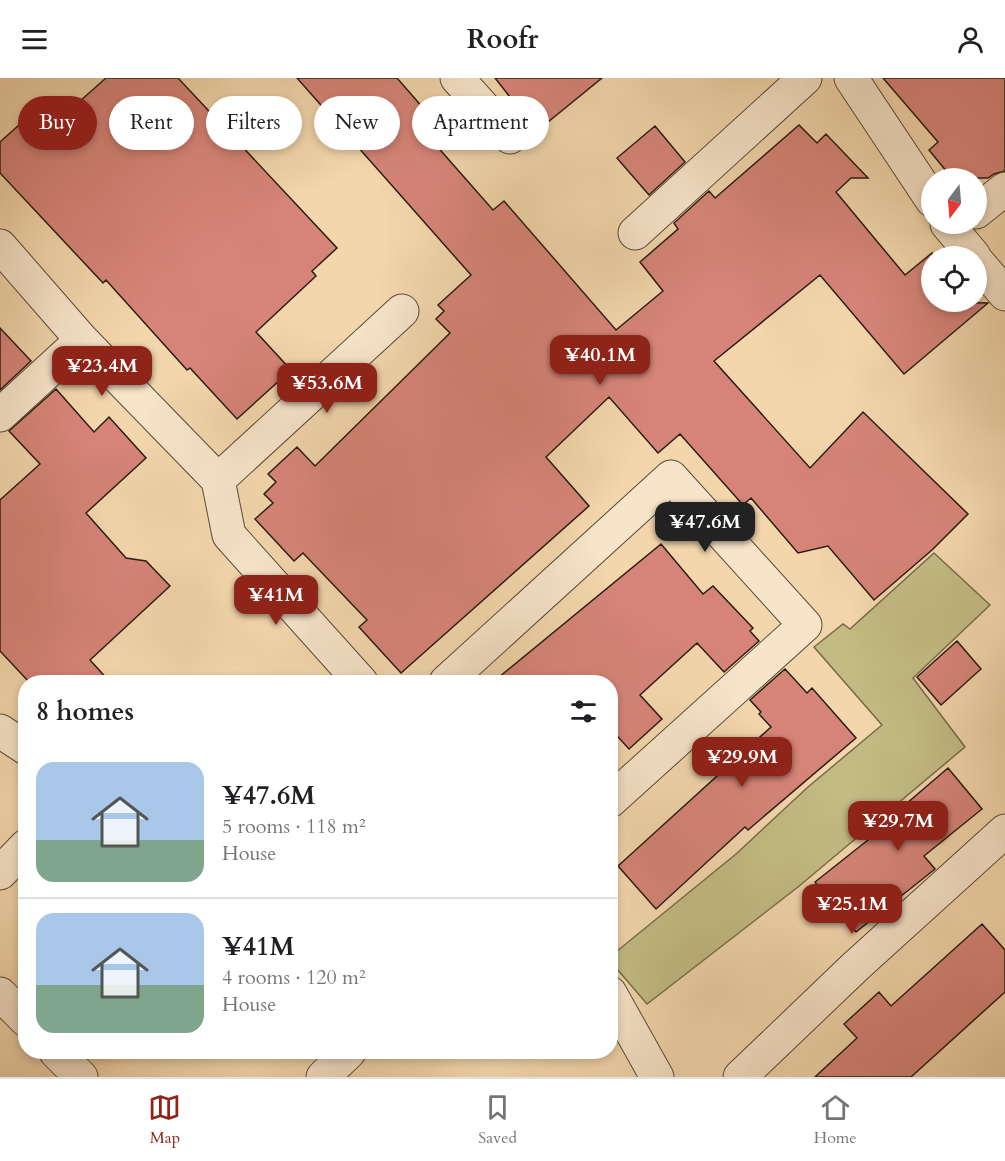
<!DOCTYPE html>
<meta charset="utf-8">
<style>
:root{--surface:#fff;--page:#f2f2f2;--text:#202124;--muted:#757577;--line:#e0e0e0;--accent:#8f2418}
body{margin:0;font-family:Cardo,serif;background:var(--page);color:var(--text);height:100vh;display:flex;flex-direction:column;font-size:22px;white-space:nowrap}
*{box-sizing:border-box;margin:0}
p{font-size:20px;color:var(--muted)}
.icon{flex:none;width:33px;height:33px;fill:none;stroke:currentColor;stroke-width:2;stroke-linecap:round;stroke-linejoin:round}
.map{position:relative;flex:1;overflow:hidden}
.details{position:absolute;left:18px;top:597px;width:600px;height:384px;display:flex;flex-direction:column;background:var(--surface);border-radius:24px;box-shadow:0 3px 9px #0003}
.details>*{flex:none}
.guide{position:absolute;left:18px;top:18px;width:600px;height:54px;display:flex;gap:12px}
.needle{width:39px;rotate:196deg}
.tools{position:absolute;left:921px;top:90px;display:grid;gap:12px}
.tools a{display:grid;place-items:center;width:66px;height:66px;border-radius:50%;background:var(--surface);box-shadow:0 3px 9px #0003;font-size:30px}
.price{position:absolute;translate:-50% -51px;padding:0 14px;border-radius:12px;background:var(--accent);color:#fff;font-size:20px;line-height:39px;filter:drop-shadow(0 2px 3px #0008)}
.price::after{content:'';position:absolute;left:50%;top:36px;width:18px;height:14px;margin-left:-9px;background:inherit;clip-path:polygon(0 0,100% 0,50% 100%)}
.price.selected{background:#222;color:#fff}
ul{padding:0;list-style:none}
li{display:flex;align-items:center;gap:18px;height:150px;padding:0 18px}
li+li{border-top:2px solid var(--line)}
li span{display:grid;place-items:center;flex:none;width:168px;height:120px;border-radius:18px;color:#555}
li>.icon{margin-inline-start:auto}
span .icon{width:72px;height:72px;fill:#fffc;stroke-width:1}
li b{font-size:26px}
h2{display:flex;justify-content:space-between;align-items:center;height:72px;padding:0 18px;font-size:26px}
.tag{padding:0 21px;border-radius:27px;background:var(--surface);box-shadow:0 3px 9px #0003;font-size:21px;line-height:54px}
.tag.selected{background:var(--accent);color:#fff}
header{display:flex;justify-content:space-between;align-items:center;height:78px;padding:0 18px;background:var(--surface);font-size:27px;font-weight:700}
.menu{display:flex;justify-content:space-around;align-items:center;height:84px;border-top:2px solid var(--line);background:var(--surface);font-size:16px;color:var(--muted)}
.menu a{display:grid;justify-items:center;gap:3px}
.menu .selected{color:var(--accent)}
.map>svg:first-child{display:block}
</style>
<header><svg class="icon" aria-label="menu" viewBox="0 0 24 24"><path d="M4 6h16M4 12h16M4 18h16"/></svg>Roofr<svg class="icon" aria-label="person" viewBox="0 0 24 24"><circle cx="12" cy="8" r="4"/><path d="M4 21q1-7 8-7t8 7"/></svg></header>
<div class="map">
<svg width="1005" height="999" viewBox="0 0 1005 999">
<rect width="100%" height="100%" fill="#f3d6ac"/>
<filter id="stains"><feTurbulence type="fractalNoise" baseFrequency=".00333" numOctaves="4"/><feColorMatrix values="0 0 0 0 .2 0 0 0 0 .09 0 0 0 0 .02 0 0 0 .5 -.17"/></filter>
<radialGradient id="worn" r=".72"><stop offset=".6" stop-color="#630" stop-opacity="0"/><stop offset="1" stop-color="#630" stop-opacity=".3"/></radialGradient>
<path fill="#c3bb84" stroke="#766c4a" stroke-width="1.5" d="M 934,475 L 990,527 L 913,600 L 965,669 L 798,809 L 647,926 L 611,884 L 611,878 L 736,776 L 808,709 L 882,647 L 814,569 L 843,546 L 850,551 Z"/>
<path fill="#d68478" stroke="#281d11" stroke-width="1.5" d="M 106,0 L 178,0 L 337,170 L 312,193 L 316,198 L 256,254 L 291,292 L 237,341 L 190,290 L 187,292 L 106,202 L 103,205 L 0,95 L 0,64 L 47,22 L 62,39 Z
M 297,0 L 397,0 L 424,31 L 413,41 L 493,132 L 504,123 L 616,252 L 663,213 L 640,184 L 678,151 L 674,145 L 709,113 L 715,120 L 799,47 L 817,65 L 826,56 L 868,100 L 851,100 L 836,114 L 905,197 L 932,175 L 932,224 L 988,225 L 904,296 L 820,197 L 714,283 L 810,390 L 863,334 L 968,436 L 932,472 L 874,522 L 828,468 L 798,475 L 751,420 L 743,427 L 680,356 L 658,375 L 609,319 L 546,379 L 589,428 L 401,595 L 359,549 L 367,542 L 303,475 L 294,483 L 255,441 L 273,425 L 264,416 L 276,404 L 268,396 L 297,369 L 315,388 L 450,255 L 436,241 L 444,233 L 438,227 L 471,197 Z
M 495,0 L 602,0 L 537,53 Z
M 883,0 L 1005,0 L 1005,93 L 994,96 L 988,100 L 952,100 L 929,72 L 938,64 Z
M 655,48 L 685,84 L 649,117 L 617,80 Z
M 0,250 L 31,283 L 0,312 Z
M 56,311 L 94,354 L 109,339 L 146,380 L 86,435 L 126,480 L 146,483 L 170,508 L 90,582 L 110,604 L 29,604 L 0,573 L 0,422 L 40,386 L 9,353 Z
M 661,466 L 703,516 L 713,508 L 753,550 L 750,553 L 759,563 L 724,594 L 697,565 L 640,617 L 662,641 L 629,671 L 610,650 L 610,604 L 493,604 Z
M 957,563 L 981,591 L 941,627 L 917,599 Z
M 785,591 L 807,615 L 812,610 L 856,660 L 748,752 L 745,749 L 656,831 L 618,788 L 771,649 L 759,636 L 761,634 L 750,622 Z
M 948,690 L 982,731 L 924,778 L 935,791 L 856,854 L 815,804 L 902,735 L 899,732 Z
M 982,846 L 1005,872 L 1005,914 L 911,999 L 815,999 L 857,960 L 844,946 L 879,914 L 891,928 Z"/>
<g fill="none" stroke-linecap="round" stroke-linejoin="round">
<g stroke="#5b4b38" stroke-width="35">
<path id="minor" d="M 457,0 L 510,59
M 851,0 L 932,122
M 976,134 L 1005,111
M 947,146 L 974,178
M 635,155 L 805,0
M 0,168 L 82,262 L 218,402 L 229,457 L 361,604
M 976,182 L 1005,216
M 0,337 L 82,262
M 218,402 L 402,233
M 446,604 L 671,399 L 805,547 L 610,723
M 0,653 L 26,670
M 0,795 L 26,768
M 610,915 L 657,999
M 0,916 L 26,942
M 56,974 L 81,999
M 323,999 L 349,974
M 740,999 L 856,888 L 1005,753"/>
</g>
<use href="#minor" stroke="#f7e4c9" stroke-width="33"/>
</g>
<rect width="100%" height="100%" filter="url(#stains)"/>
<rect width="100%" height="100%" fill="url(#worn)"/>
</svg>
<div class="tools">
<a><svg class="needle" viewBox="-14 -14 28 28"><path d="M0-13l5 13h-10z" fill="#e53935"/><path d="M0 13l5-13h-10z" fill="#757577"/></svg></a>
<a><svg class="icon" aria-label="locate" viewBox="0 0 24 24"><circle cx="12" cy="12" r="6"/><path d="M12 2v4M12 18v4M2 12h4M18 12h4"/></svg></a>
</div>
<b class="price" style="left:600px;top:308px">¥40.1M</b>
<b class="price" style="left:102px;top:319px">¥23.4M</b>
<b class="price" style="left:327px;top:336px">¥53.6M</b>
<b class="price selected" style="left:705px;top:475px">¥47.6M</b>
<b class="price" style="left:276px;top:548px">¥41M</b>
<b class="price" style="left:742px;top:710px">¥29.9M</b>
<b class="price" style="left:898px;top:774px">¥29.7M</b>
<b class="price" style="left:852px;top:857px">¥25.1M</b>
<div class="guide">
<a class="tag selected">Buy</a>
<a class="tag">Rent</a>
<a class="tag">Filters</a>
<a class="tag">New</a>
<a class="tag">Apartment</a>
</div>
<section class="details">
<h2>8 homes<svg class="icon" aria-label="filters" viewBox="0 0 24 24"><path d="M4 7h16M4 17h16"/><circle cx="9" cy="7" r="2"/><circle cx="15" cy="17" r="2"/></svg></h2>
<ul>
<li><span style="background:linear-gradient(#a9c7e8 65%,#7fa58c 0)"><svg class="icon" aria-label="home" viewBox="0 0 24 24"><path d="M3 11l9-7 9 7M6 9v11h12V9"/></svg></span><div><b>¥47.6M</b><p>5 rooms · 118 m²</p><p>House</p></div></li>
<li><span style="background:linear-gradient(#a9c7e8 60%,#7fa58c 0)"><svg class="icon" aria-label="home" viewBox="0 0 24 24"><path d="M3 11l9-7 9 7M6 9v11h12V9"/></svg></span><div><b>¥41M</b><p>4 rooms · 120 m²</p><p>House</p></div></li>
</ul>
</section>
</div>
<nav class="menu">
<a class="selected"><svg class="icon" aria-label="map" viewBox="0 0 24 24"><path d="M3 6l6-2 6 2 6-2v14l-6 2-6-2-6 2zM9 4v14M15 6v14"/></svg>Map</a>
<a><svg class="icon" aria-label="saved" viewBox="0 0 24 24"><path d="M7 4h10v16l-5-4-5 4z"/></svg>Saved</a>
<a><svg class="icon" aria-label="home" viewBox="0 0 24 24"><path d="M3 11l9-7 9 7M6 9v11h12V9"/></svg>Home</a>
</nav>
